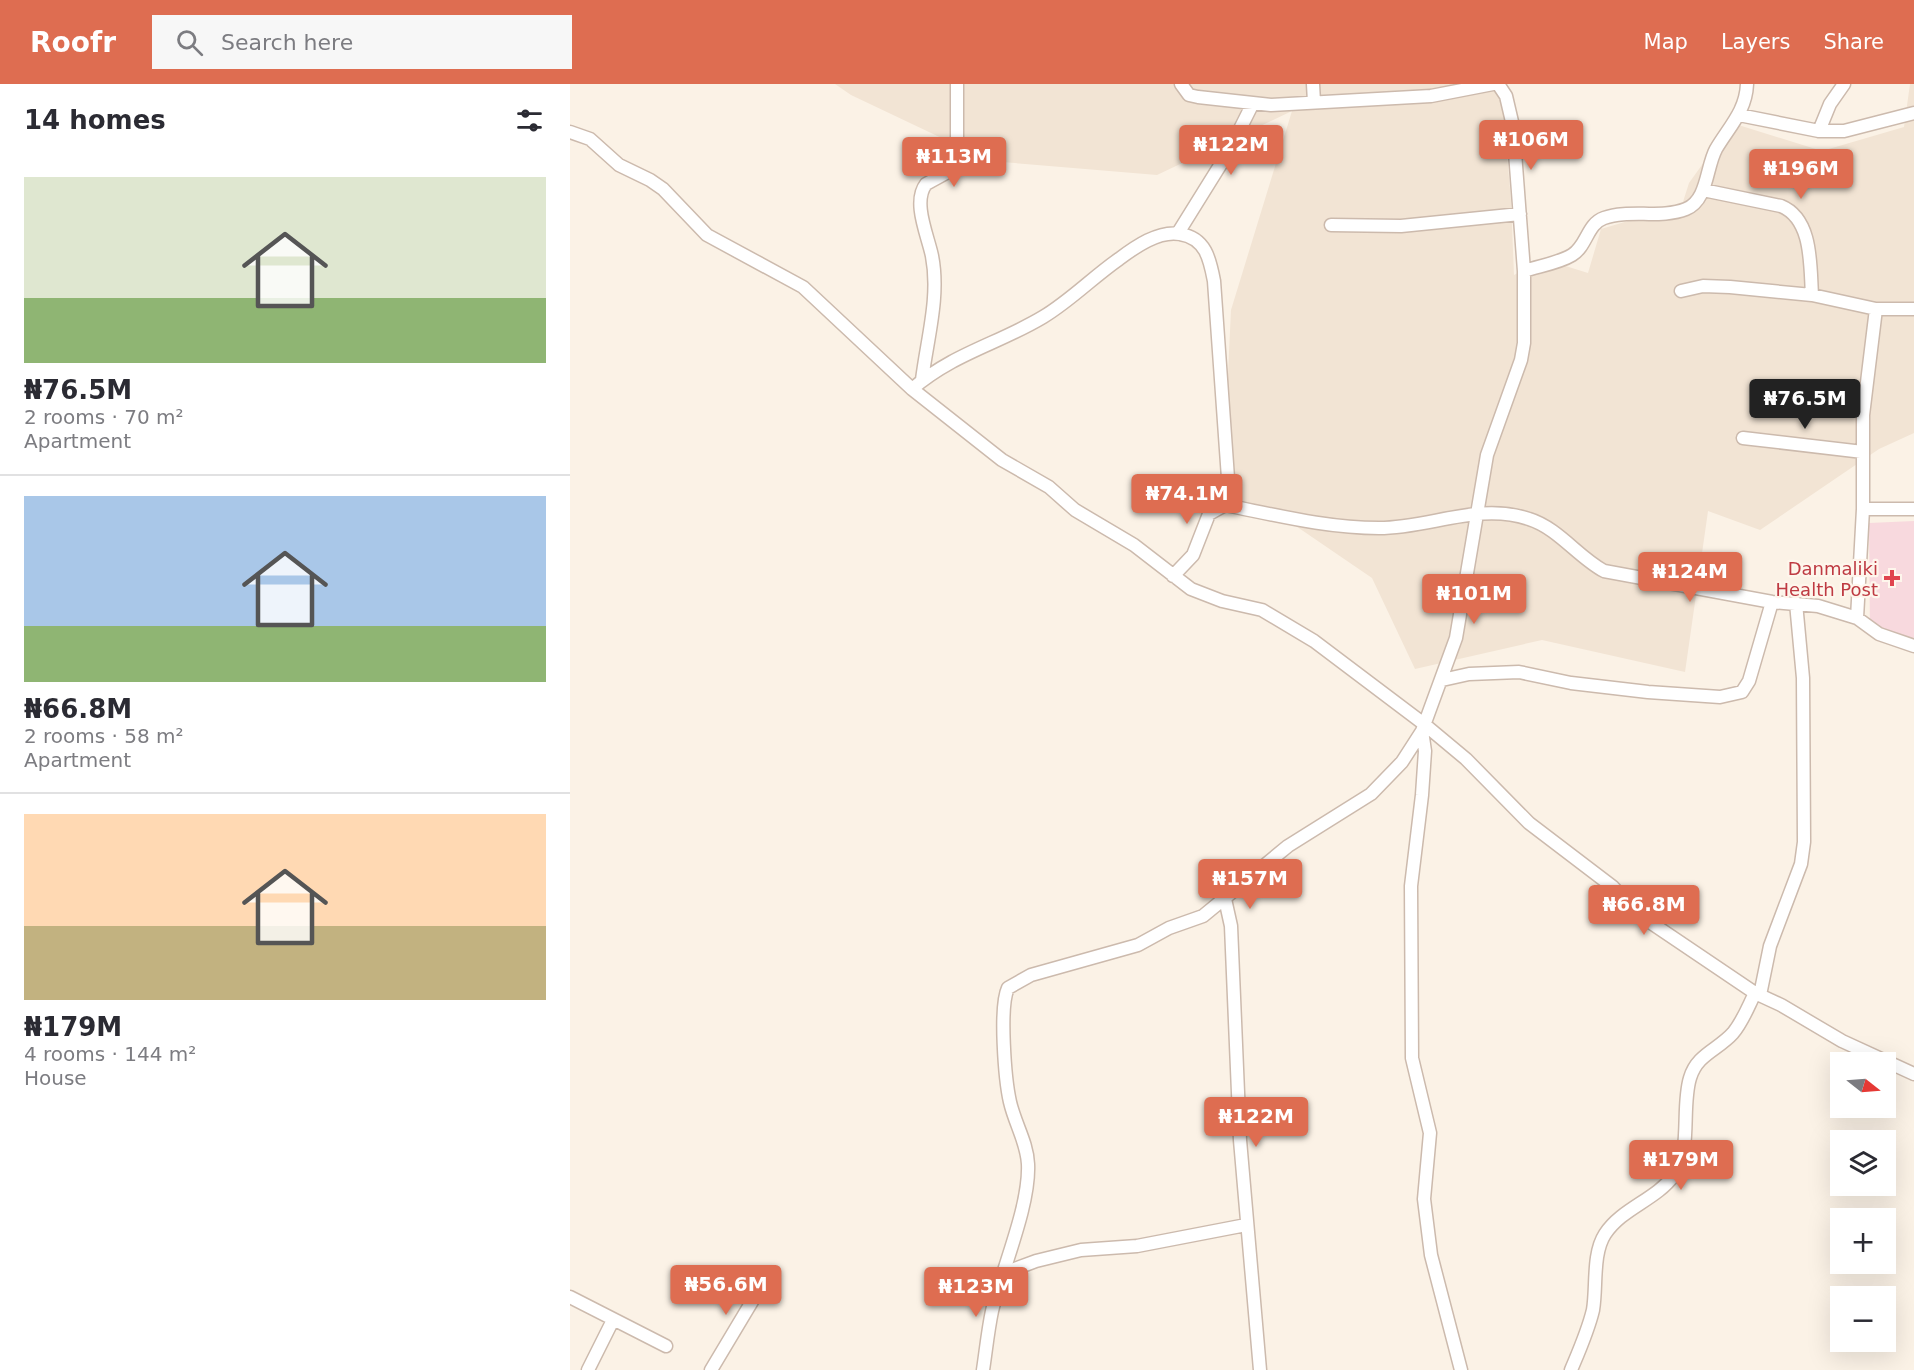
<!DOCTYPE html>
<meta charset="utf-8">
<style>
:root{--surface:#fff;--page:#f7f7f7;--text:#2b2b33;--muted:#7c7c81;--line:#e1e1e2;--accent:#de6d51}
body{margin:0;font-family:"DejaVu Sans",sans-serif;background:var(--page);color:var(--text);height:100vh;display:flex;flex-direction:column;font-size:22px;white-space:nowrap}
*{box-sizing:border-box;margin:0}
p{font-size:20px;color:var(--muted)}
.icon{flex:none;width:33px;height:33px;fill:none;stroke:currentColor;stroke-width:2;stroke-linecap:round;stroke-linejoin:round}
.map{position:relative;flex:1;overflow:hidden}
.sheet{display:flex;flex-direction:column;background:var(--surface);width:570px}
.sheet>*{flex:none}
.needle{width:39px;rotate:107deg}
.tools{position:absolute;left:1260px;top:968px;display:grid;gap:12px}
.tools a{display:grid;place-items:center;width:66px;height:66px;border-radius:0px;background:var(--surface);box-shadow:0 6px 24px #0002;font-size:30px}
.price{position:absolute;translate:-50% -51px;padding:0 14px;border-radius:6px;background:var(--accent);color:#fff;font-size:20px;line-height:39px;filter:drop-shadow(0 2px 3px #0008)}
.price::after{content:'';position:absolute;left:50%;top:36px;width:18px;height:14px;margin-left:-9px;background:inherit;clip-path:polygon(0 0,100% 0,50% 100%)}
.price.selected{background:#222;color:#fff}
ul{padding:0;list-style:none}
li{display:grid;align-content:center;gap:12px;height:318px;padding:0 24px}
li+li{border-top:2px solid var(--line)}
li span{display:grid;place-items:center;height:186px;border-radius:0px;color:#555}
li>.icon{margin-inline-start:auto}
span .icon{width:108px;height:108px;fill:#fffc;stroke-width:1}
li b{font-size:26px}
h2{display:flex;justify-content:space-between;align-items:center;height:72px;padding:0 24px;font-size:26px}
header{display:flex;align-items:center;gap:36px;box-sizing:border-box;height:84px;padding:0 30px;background:var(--accent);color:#fff}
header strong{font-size:28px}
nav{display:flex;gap:33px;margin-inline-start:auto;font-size:21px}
.search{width:420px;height:54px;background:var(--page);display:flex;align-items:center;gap:15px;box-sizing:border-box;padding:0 21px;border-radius:0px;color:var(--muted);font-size:22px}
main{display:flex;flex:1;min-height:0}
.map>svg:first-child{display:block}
</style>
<header>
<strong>Roofr</strong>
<div class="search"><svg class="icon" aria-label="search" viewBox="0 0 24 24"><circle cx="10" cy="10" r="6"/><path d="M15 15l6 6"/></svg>Search here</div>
<nav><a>Map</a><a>Layers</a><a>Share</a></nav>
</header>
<main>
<section class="sheet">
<h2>14 homes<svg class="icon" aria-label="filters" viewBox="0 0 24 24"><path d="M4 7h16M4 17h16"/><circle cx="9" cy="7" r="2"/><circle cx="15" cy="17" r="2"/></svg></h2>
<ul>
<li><span style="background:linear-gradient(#dfe7d0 65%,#8fb573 0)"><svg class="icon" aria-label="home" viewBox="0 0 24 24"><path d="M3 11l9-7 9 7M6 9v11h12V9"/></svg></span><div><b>₦76.5M</b><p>2 rooms · 70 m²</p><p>Apartment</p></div></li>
<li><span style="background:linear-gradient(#a9c7e8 70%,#8fb573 0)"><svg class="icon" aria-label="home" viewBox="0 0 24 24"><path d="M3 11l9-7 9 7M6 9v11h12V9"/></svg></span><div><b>₦66.8M</b><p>2 rooms · 58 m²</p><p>Apartment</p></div></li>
<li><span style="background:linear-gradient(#ffd9b3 60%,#c2b280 0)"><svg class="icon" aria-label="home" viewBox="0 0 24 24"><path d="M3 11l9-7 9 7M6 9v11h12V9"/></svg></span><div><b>₦179M</b><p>4 rooms · 144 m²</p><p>House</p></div></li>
</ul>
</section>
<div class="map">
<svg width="1344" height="1286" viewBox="0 0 1344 1286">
<rect width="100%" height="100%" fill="#fbf2e6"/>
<path fill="#f2e4d4" d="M 265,0 L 931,0 L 941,117 L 944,191 L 973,175 L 1018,189 L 1031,145 L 1112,121 L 1119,99 L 1162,39 L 1252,67 L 1334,43 L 1340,0 L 1344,0 L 1344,349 L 1309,365 L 1190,446 L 1138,427 L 1115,588 L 972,556 L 845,585 L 802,494 L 720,438 L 652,417 L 661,226 L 722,27 L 587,91 L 420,77 L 281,11 Z"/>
<path fill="#f8d9de" d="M 1344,437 L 1344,554 L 1300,549 L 1299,439 Z"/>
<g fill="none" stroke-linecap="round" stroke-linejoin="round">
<g stroke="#ccbaad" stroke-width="15">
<path id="street" d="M 611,0 L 619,11 L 628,13 L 701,21 L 861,12 L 923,0
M 743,0 L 744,18
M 1169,31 L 1249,47 L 1274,47 L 1344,29
M 1249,47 L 1260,20 L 1274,0
M 0,48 L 20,55 L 49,81 L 80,96 L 93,105 L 137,151 L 233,203 L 342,305 L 432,376 L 479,403 L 505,426 L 564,461 L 621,505 L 652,517 L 692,526 L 744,557 L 854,640 L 896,675 L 959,739 L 1043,803 L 1068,830 L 1185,909 L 1211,921 L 1272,957 L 1344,990
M 1133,106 L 1211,122 C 1243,135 1240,182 1242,211
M 761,141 L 831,142 L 950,130
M 608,149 L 659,67 L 683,19
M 954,187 C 969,182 989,179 1002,171 C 1017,162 1017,140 1034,134 C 1059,125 1091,135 1116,125 C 1138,116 1136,83 1146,65 C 1159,43 1176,27 1177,0
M 1111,207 L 1133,202 L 1160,203 L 1242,211 L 1306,225 L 1344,225
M 352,296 C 357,255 370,213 362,172 C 358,152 342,118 356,100 L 387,83 L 387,0
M 342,305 C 384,269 428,260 473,233 C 500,217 523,193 549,175 C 565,163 589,146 610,150 C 636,154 640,176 644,197 L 658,394 L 655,421
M 1173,354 L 1293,368
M 1293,425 L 1344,425
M 603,492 L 623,471 L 639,430 L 655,421 C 706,431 757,444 809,444 C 860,444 909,418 959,435 C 988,444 1008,473 1034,487 L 1202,518 L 1248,522 L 1287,534 L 1309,550 L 1344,562
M 1287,534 L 1293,425 L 1293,331 L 1306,225
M 872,596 L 899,590 L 949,588 L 1001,599 L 1078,608 L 1150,613 L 1172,608 L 1179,597 L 1202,518
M 852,647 L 855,667 L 852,711 L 841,802 L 842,974 L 860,1049 L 854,1115 L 861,1171 L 891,1286
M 655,815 L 661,842 L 670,1056 L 690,1286
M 1190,911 L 1200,862 L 1231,780 L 1234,758 L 1233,594 L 1226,519
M 434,1189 L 466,1177 L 511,1166 L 567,1162 L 676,1141
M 0,1213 L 96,1262
M 18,1286 L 43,1236
M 141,1286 L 196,1194
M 413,1286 C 416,1266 418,1246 422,1227 C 432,1185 460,1122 458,1080 C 457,1058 445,1040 440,1018 C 435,996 429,923 438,904 L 461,891 L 568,861 L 599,844 L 633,832 L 718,762 L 801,710 L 832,678 L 852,647 L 886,554 L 917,371 L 951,276 L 954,259 L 954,187 L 943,42 L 936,12 L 928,0
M 1001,1286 C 1009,1267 1018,1247 1023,1226 C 1027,1203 1022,1170 1035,1150 C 1052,1124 1086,1116 1104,1091 C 1122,1068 1111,1023 1120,994 C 1127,970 1148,966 1163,949 C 1173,937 1178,923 1185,909"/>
</g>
<use href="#street" stroke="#fff" stroke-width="12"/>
</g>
<path fill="#e0444e" stroke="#fef6ec" stroke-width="2" d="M1319 485h6v6h6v6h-6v6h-6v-6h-6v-6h6z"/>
<g text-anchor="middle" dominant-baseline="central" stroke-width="4.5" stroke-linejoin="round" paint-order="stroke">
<g font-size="18" fill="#be3a42" stroke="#fef6ec" text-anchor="end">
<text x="1308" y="484">Danmaliki<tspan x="1308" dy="21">Health Post</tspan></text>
</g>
</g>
</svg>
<div class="tools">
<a><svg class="needle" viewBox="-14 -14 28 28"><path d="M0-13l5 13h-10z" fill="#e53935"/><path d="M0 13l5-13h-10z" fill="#7c7c81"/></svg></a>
<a><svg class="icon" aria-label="layers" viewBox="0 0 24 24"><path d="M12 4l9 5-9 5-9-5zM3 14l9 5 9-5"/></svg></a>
<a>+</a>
<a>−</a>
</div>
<b class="price" style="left:961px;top:87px">₦106M</b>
<b class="price" style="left:661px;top:92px">₦122M</b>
<b class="price" style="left:384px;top:104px">₦113M</b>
<b class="price" style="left:1231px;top:116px">₦196M</b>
<b class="price selected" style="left:1235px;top:346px">₦76.5M</b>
<b class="price" style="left:617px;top:441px">₦74.1M</b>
<b class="price" style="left:1120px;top:519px">₦124M</b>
<b class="price" style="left:904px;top:541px">₦101M</b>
<b class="price" style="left:680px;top:826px">₦157M</b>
<b class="price" style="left:1074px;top:852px">₦66.8M</b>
<b class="price" style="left:686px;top:1064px">₦122M</b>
<b class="price" style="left:1111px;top:1107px">₦179M</b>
<b class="price" style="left:156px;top:1232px">₦56.6M</b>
<b class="price" style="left:406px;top:1234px">₦123M</b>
</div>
</main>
